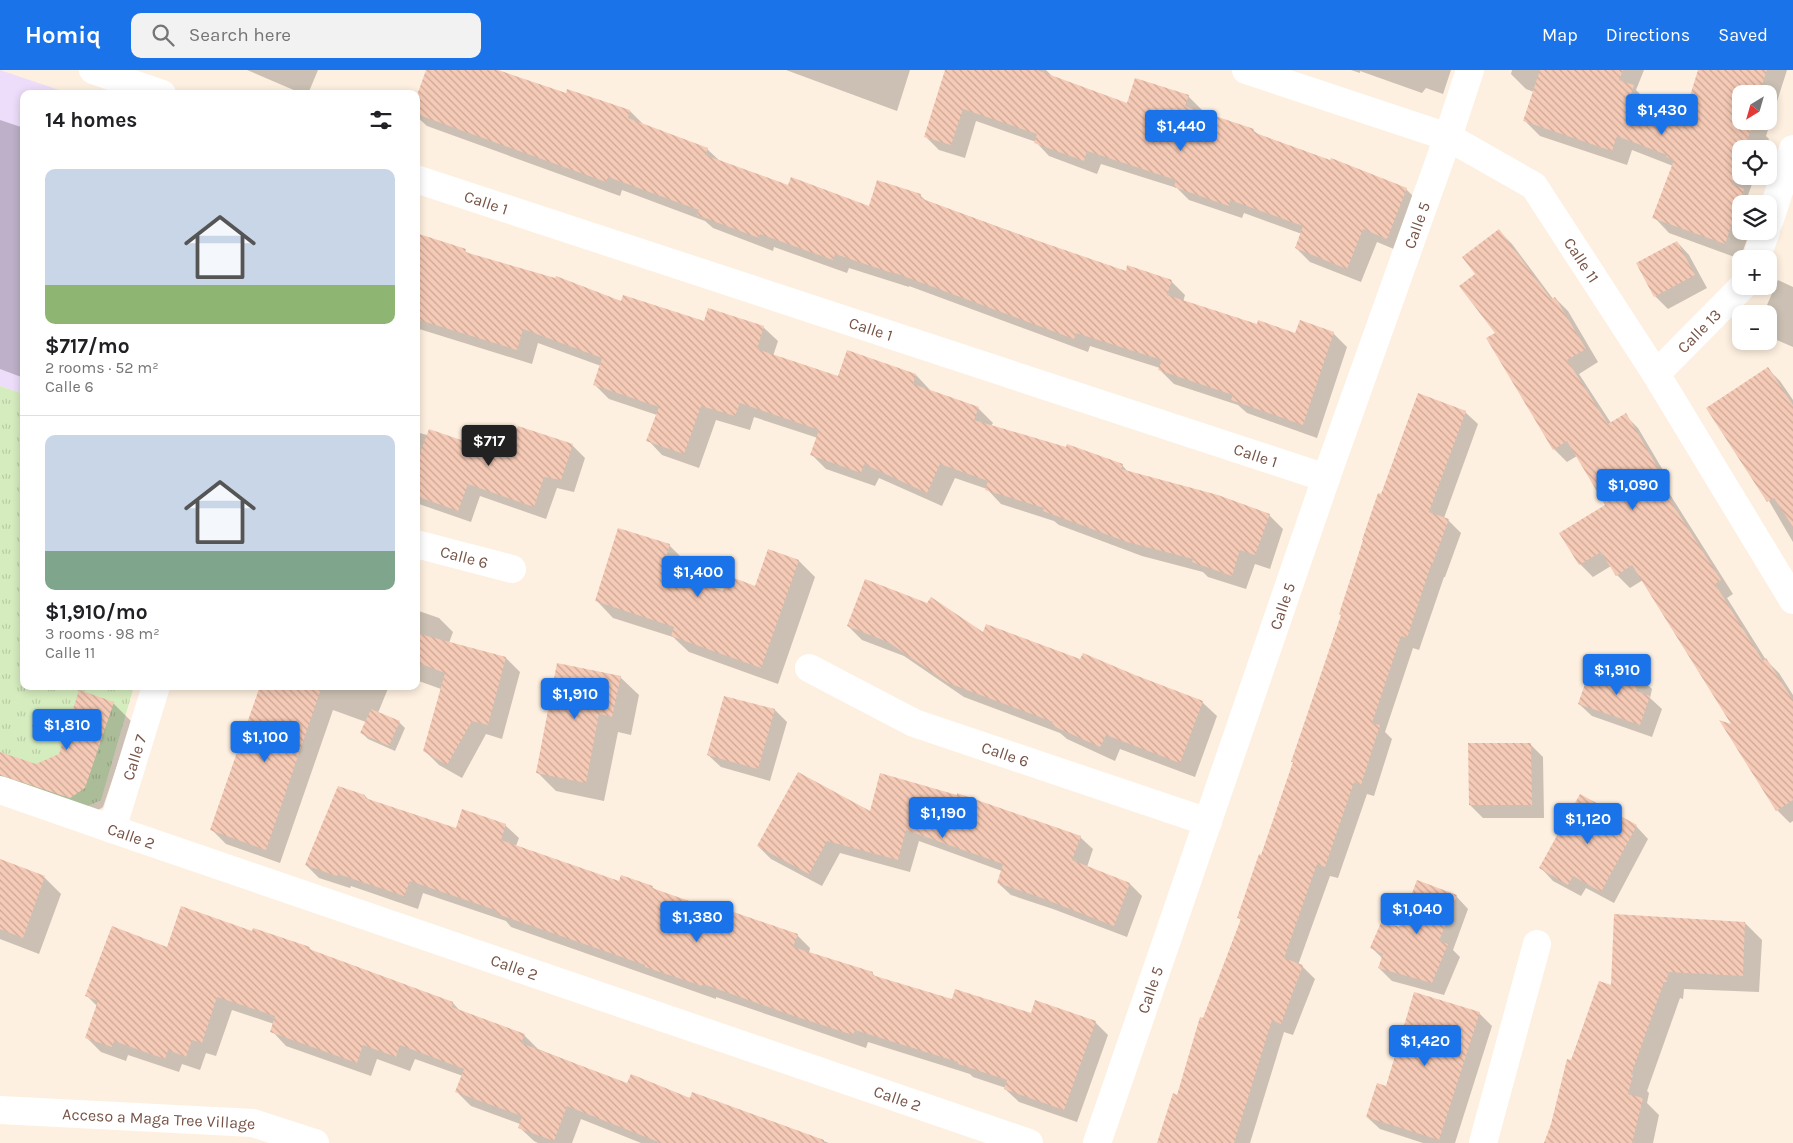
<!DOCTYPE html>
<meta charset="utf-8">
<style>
:root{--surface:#fff;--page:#f2f2f2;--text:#202124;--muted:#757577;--line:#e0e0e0;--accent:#1a73e8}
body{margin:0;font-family:Karla,sans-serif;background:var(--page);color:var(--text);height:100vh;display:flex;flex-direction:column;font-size:19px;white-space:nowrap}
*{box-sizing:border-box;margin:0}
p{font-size:16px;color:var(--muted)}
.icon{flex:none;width:28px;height:28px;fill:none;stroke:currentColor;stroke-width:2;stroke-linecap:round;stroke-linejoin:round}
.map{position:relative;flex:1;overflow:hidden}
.details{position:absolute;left:20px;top:20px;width:400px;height:600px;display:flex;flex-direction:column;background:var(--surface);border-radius:10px;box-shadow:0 2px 8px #0003}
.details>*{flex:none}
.needle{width:32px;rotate:217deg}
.fabs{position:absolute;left:1732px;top:15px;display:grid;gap:10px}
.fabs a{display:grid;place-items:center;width:45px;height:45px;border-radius:10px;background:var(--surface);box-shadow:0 2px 8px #0003;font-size:25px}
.price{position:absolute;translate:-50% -42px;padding:0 11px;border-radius:5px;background:var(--accent);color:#fff;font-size:16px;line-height:32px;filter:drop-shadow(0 1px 2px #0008)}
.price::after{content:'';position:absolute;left:50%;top:30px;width:15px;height:11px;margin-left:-8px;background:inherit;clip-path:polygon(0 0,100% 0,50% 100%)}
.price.active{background:#222;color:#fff}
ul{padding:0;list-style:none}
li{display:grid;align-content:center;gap:10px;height:265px;padding:0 25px}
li+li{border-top:1px solid var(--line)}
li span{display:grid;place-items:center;height:155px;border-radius:10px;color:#555}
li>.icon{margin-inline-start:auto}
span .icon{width:90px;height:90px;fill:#fffc;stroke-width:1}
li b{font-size:21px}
h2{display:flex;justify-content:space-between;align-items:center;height:60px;padding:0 25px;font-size:21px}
header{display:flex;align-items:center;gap:30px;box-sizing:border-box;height:70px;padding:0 25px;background:var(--accent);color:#fff}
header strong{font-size:24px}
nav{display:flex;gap:28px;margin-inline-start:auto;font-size:18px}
.search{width:350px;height:45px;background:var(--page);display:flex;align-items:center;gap:12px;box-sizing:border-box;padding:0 18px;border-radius:10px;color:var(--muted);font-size:19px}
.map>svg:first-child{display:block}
</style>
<header>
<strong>Homiq</strong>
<div class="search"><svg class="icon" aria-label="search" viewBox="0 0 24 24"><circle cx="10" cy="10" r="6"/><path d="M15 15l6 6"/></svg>Search here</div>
<nav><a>Map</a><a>Directions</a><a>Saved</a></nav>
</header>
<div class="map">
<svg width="1793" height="1073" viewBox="0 0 1793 1073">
<defs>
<pattern id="park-tufts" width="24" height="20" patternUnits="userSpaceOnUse" patternTransform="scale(1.25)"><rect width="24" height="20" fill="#d5ecbe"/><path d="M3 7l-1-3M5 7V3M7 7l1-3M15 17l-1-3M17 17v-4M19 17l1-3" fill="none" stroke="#bacca5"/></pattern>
<pattern id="building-back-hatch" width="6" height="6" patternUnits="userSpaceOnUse" patternTransform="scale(1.25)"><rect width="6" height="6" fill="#f5cab6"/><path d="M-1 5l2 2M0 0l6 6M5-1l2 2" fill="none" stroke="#cba796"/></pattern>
</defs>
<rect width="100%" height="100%" fill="#fef0e0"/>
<path fill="#edddfa" d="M 0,0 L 71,24 L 24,24 L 24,324 L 0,316 Z"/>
<path fill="url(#park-tufts)" d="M 0,316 L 24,324 L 24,616 L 134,616 L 101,730 L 79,740 L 0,712 Z"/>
<path fill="#0003" fill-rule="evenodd" d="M 247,0 L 318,0 L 308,24 L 303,24 Z
M 427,0 L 494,0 L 566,25 L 630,41 L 644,55 L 707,79 L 720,91 L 789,116 L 869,137 L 920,125 L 926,131 L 1126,203 L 1171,211 L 1185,225 L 1183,232 L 1258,256 L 1296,265 L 1333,263 L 1347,277 L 1317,368 L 1247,343 L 1238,335 L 1174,314 L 1160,300 L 1160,298 L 1090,276 L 1088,282 L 909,216 L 909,217 L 849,198 L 847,203 L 774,177 L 773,181 L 713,158 L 705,151 L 622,120 L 620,126 L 427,56 L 416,46 L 416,32 Z
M 786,0 L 910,0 L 897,41 Z
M 946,0 L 1046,0 L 1053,7 L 1128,35 L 1188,26 L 1202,40 L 1201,43 L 1253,60 L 1259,65 L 1406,119 L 1420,133 L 1401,182 L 1377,172 L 1361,212 L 1310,192 L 1296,178 L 1302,164 L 1244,143 L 1242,148 L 1189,130 L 1177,118 L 1101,94 L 1097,104 L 1049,86 L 1036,72 L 976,51 L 965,88 L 939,80 L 926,67 Z
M 1351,0 L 1451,0 L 1443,24 L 1426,18 L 1422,23 L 1360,1 L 1360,3 Z
M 1512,0 L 1644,0 L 1636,20 L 1648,32 L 1644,44 L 1678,57 L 1690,30 L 1700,0 L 1787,0 L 1766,66 L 1769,69 L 1765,79 L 1741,79 L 1741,106 L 1755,106 L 1748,125 L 1757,134 L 1741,134 L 1741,161 L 1750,161 L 1740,189 L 1669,163 L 1654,147 L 1673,96 L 1632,80 L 1627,95 L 1540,66 L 1524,50 L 1534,22 L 1526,19 L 1511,4 ZM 1741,24 L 1769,24 L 1769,51 L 1741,51 Z
M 0,50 L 24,58 L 24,308 L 0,299 Z
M 1499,161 L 1512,174 L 1553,229 L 1555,228 L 1568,241 L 1598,292 L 1579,304 L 1611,353 L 1625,345 L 1638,358 L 1670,412 L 1664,415 L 1733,524 L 1727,528 L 1766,590 L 1779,603 L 1793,625 L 1793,751 L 1790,753 L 1777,740 L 1734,656 L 1643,510 L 1630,518 L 1617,505 L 1611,496 L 1593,507 L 1580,494 L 1607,435 L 1577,386 L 1567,392 L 1554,379 L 1488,269 L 1497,264 L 1477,205 Z
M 416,164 L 465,181 L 469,184 L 622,232 L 704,252 L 763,257 L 778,271 L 773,286 L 839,308 L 916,305 L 930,320 L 930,321 L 978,338 L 993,353 L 991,356 L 1122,395 L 1129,403 L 1269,445 L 1283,459 L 1270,499 L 1255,494 L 1246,519 L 1208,507 L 1203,502 L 1142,486 L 1059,455 L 1054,451 L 1001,434 L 987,419 L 955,408 L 942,436 L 879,408 L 875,416 L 826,399 L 812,385 L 818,368 L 754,347 L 750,360 L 716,350 L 699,398 L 662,385 L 648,370 L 657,345 L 609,329 L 595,315 L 601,296 L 538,273 L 532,294 L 416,258 Z
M 1677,172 L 1689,185 L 1707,218 L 1668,239 L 1655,226 Z
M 1778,210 L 1793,217 L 1793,277 L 1772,268 L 1769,264 L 1769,244 L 1763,244 Z
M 1768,299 L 1780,311 L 1793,330 L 1793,472 L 1769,431 L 1707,338 Z
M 1465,342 L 1478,354 L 1444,448 L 1448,450 L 1461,463 L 1445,507 L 1444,507 L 1419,580 L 1413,578 L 1385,662 L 1392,669 L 1374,726 L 1367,724 L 1338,808 L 1330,806 L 1298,895 L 1302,896 L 1315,909 L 1293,965 L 1284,962 L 1250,1073 L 1158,1073 L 1178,1026 L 1204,949 L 1241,850 L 1238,847 L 1262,787 L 1342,546 L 1340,544 L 1382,426 Z
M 416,362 L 494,383 L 516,367 L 572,375 L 585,388 L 574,422 L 557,418 L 546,449 L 480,426 L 471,452 L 416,433 Z
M 669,475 L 686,492 L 681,507 L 724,522 L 756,518 L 769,480 L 799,491 L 815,507 L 778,614 L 689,582 L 673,567 L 613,548 L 597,531 Z
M 416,540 L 439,548 L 453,562 L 449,573 L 506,588 L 520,602 L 502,669 L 486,664 L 462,708 L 439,695 L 425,681 L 441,619 L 416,610 Z
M 848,556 L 983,564 L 1134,607 L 1202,632 L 1217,646 L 1195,707 L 1120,679 L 1115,691 L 1067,669 L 1060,663 L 964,627 L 904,586 L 862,570 Z
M 620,607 L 639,625 L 631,665 L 618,662 L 604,731 L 556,721 L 538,703 Z
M 1640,607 L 1652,619 L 1650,628 L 1662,639 L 1652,667 L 1592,646 L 1579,634 L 1607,616 Z
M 262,616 L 389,616 L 378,643 L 399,652 L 405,658 L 395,681 L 368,669 L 362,663 L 366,652 L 333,640 L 280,793 L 226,774 L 212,760 Z
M 113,633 L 132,652 L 103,737 L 89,746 L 0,723 L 0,683 L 36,696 L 60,685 Z
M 775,640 L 787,652 L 770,711 L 721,697 L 708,685 Z
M 1531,675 L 1543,687 L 1544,748 L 1483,748 L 1470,735 Z
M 365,726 L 369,730 L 456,760 L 505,755 L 519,768 L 516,776 L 620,813 L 652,817 L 657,821 L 713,840 L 797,865 L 810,878 L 809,883 L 872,903 L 877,908 L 953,931 L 1032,944 L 1095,952 L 1108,965 L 1077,1052 L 1019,1032 L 1005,1019 L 1006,1018 L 973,1007 L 970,1004 L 868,972 L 866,978 L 716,927 L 716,929 L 511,857 L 506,851 L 423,823 L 418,839 L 351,816 L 350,818 L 319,808 L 306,795 Z
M 871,743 L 1080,767 L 1093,779 L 1087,797 L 1130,814 L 1142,826 L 1127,867 L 1053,839 L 1011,825 L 998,813 L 1002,801 L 919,771 L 910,802 L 840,783 L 822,816 L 771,789 L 758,776 Z
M 1636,756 L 1648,769 L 1614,833 L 1586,818 L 1581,826 L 1553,811 L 1541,798 Z
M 0,790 L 45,808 L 61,824 L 39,884 L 0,869 Z
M 1456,826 L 1468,839 L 1453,880 L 1460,887 L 1444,925 L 1392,911 L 1379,898 L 1382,888 L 1372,878 L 1400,858 Z
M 1745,853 L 1762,870 L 1759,922 L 1684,919 L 1683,929 L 1680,928 L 1647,1021 L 1649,1023 L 1647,1033 L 1659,1045 L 1653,1073 L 1546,1073 L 1572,991 L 1612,917 Z
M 253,862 L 309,878 L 314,882 L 453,933 L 461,942 L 524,965 L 538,979 L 628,1015 L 690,1029 L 693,1023 L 829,1073 L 641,1073 L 581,1049 L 572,1073 L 538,1073 L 534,1071 L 519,1057 L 520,1054 L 471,1036 L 457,1022 L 463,1006 L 415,989 L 410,1001 L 377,989 L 371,1006 L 286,976 L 272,961 L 274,954 L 232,940 L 216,986 L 206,983 L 200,1000 L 182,994 L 179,1002 L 128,985 L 126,991 L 101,982 L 87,968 L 98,937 L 86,925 L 168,878 Z
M 1479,943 L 1492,956 L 1455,1073 L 1423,1073 L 1380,1059 L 1367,1047 L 1387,1017 Z"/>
<path fill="url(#building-back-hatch)" d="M 426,0 L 498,0 L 566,23 L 567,19 L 630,40 L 628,48 L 708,78 L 705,85 L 788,115 L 791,107 L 869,136 L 877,110 L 921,124 L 920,128 L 1015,163 L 1126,201 L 1127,195 L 1172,210 L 1167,225 L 1257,254 L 1258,250 L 1295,263 L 1300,250 L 1334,262 L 1303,355 L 1231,330 L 1233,325 L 1158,300 L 1162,290 L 1076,263 L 1074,269 L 895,203 L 895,204 L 835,184 L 833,190 L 760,164 L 759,168 L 697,145 L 699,140 L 608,107 L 606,112 L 416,44 L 416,28 Z
M 945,0 L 1037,0 L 1127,33 L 1135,8 L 1189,25 L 1185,36 L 1254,59 L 1253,62 L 1330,90 L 1331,88 L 1407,118 L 1387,169 L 1363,159 L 1347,199 L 1295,178 L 1303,156 L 1230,130 L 1229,136 L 1174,117 L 1176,110 L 1087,81 L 1084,91 L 1034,73 L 1037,64 L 963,39 L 951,75 L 924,67 Z
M 1540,0 L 1623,0 L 1619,10 L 1634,15 L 1627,36 L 1677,55 L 1687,28 L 1689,29 L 1698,0 L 1767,0 L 1759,24 L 1741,24 L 1741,51 L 1754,52 L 1744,79 L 1741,79 L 1741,88 L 1732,114 L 1744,119 L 1725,174 L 1652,148 L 1674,90 L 1666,87 L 1667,85 L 1617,66 L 1612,81 L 1523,51 Z
M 1499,159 L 1551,229 L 1555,227 L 1586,279 L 1567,290 L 1608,354 L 1626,343 L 1658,398 L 1652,402 L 1721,510 L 1715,514 L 1763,591 L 1766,588 L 1793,630 L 1793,730 L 1776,741 L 1719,650 L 1731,654 L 1632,495 L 1616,506 L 1601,482 L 1579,495 L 1559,463 L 1605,435 L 1567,371 L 1553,380 L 1486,268 L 1495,263 L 1459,216 L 1475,204 L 1462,187 Z
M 416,163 L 466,179 L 465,182 L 555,208 L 556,206 L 621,231 L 623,225 L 704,251 L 708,238 L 764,256 L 757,279 L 838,306 L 847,280 L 916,304 L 913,314 L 979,337 L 974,350 L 1066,377 L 1067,374 L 1123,394 L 1121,399 L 1218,425 L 1270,444 L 1255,485 L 1240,480 L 1232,506 L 1192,492 L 1193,489 L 1127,472 L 1043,441 L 1044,438 L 985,420 L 988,411 L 940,394 L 927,423 L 864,394 L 861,403 L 810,385 L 819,360 L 740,333 L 735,346 L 701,336 L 684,384 L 646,371 L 659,337 L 593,315 L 602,288 L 523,259 L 517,280 L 416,249 Z
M 1677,171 L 1695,205 L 1654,227 L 1636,193 Z
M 1768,297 L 1793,335 L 1793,457 L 1774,428 L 1767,432 L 1706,338 Z
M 1418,323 L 1466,341 L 1429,442 L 1449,449 L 1432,495 L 1431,495 L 1407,568 L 1401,566 L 1372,653 L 1380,655 L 1361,715 L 1354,712 L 1325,797 L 1317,794 L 1284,888 L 1303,895 L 1281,954 L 1272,950 L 1234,1073 L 1157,1073 L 1173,1023 L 1177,1025 L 1200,947 L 1203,948 L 1241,849 L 1237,848 L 1259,784 L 1261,785 L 1293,692 L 1291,692 L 1341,545 L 1339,544 L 1363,470 L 1362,470 L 1378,423 L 1381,424 Z
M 518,356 L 573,374 L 561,410 L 544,407 L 534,437 L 468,414 L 458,441 L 416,426 L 416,394 L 429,359 L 493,381 L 500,360 L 515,365 Z
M 618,458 L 670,474 L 662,500 L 723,521 L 729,506 L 755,516 L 768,479 L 799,490 L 761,598 L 671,566 L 674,557 L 595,531 Z
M 865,509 L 927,533 L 931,527 L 983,562 L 986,554 L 1080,589 L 1083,583 L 1135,605 L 1203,631 L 1180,693 L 1106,665 L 1100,677 L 1051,655 L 1053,652 L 948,613 L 888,572 L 847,556 Z
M 416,563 L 506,587 L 488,655 L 472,651 L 447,695 L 423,681 L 445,603 L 416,592 Z
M 557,593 L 621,606 L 612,647 L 599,644 L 586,713 L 536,703 Z
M 1613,596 L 1641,605 L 1636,621 L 1650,626 L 1640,655 L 1578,634 L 1587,608 L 1606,614 Z
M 260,616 L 322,616 L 266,780 L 210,760 Z
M 79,620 L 114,632 L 85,718 L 70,728 L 0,705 L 0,682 L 36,694 L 59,684 Z
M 724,626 L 775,639 L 758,699 L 707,685 Z
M 371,639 L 400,651 L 389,676 L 360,663 Z
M 1468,673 L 1531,673 L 1532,735 L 1469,735 Z
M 798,702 L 870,741 L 880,703 L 957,725 L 957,723 L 1081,766 L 1072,790 L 1130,813 L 1114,856 L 1039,827 L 997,813 L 1003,794 L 906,760 L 898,790 L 827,771 L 809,804 L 757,776 Z
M 338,716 L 365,725 L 365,728 L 456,758 L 462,739 L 506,754 L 501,770 L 619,811 L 621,805 L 653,816 L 652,818 L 712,839 L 713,835 L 798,864 L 793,877 L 873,902 L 872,905 L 952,929 L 955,919 L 1031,943 L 1035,930 L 1096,951 L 1064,1040 L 1004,1019 L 1007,1010 L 958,994 L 958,992 L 855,960 L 853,965 L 794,946 L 703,914 L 702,916 L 645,897 L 645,895 L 497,844 L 498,841 L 410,811 L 404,826 L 338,804 L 337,806 L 305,795 Z
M 1580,724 L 1637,755 L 1601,822 L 1573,806 L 1568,815 L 1539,798 Z
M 0,789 L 45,806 L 23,868 L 0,859 Z
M 1417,810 L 1457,825 L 1439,871 L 1448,874 L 1432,913 L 1378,898 L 1383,884 L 1370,878 L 1382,850 L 1399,857 Z
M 181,836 L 252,861 L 253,858 L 310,877 L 309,879 L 453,932 L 452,937 L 525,964 L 521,973 L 627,1013 L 631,1004 L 690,1028 L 692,1022 L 824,1070 L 824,1073 L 661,1073 L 567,1036 L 554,1071 L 518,1058 L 522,1046 L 455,1022 L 464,999 L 400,975 L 396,987 L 363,975 L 357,993 L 270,962 L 275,946 L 217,927 L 202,973 L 192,970 L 186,987 L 168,980 L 165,989 L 114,971 L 112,977 L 85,968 L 98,931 L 85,926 L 112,856 L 167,877 Z
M 1614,844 L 1745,852 L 1743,906 L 1668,902 L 1667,912 L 1664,912 L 1631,1005 L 1633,1005 L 1628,1024 L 1643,1028 L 1632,1073 L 1544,1073 L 1551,1054 L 1567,989 L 1571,990 L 1599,911 L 1611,915 Z
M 1414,922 L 1480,942 L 1439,1070 L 1366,1047 L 1377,1013 L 1386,1016 Z"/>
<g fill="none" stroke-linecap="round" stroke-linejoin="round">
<g stroke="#fff" stroke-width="28">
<path d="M 93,0 L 162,24"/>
<path id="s1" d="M 1246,0 L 1448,67 L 1534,116 L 1656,304 L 1793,530"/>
<path id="s2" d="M 416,109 L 1326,408"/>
<path d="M 1769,152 L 1793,79"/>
<path d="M 1756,189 L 1766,161"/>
<path id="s3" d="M 1656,304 L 1743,216"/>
<path id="s4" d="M 416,474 L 512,499"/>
<path id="s5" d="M 809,598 L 914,653 L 1208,752"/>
<path id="s6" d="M 0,720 L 112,759 L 1029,1073"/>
<path id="s7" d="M 112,759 L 156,616"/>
<path id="s8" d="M 0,1040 L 253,1053 L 315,1073"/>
<path id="s9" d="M 1097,1073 L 1326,408 L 1448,67 L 1470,0"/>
<path d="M 1483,1073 L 1537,874"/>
</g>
</g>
<g text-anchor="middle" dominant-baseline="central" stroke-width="4" stroke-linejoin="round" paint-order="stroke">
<g font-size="16" fill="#765346" stroke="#fff4e8">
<text stroke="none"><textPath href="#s2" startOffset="74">Calle 1</textPath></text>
<text stroke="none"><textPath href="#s9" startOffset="972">Calle 5</textPath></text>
<text stroke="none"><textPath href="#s1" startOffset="400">Calle 11</textPath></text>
<text stroke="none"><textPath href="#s2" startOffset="479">Calle 1</textPath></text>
<text stroke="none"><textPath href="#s3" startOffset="61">Calle 13</textPath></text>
<text stroke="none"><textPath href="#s2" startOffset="884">Calle 1</textPath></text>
<text stroke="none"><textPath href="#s4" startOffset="50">Calle 6</textPath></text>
<text stroke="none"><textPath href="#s9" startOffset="568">Calle 5</textPath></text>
<text stroke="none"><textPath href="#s5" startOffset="215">Calle 6</textPath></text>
<text stroke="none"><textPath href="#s7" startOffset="75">Calle 7</textPath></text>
<text stroke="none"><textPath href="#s6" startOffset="139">Calle 2</textPath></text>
<text stroke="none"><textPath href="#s6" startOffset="544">Calle 2</textPath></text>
<text stroke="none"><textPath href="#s9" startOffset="162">Calle 5</textPath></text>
<text stroke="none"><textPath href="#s6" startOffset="949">Calle 2</textPath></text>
<text stroke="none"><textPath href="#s8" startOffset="159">Acceso a Maga Tree Village</textPath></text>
</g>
</g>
</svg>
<div class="fabs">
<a><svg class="needle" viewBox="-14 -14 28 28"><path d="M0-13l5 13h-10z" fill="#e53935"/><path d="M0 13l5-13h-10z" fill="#757577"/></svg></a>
<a><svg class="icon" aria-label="locate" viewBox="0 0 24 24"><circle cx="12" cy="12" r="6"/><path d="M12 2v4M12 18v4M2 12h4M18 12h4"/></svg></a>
<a><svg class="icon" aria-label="layers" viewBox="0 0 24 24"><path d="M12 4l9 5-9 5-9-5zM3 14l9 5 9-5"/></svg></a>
<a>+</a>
<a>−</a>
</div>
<b class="price" style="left:1662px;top:66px">$1,430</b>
<b class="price" style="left:1181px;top:82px">$1,440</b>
<b class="price active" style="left:489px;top:397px">$717</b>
<b class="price" style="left:1633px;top:441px">$1,090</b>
<b class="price" style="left:698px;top:528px">$1,400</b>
<b class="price" style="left:1617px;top:626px">$1,910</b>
<b class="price" style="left:575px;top:650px">$1,910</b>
<b class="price" style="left:67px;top:681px">$1,810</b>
<b class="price" style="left:265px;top:693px">$1,100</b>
<b class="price" style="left:943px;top:769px">$1,190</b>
<b class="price" style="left:1588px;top:775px">$1,120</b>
<b class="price" style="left:1417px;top:865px">$1,040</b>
<b class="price" style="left:697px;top:873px">$1,380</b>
<b class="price" style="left:1425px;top:997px">$1,420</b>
<section class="details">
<h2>14 homes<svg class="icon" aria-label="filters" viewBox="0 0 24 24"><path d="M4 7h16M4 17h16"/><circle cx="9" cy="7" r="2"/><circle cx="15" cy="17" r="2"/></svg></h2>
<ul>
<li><span style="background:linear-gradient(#c9d6e8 75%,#8fb573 0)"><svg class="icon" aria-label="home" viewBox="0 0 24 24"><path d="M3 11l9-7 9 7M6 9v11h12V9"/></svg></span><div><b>$717/mo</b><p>2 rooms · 52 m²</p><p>Calle 6</p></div></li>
<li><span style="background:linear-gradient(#c9d6e8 75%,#7fa58c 0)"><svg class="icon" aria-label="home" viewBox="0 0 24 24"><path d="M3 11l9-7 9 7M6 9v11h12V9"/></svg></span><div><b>$1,910/mo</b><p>3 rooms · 98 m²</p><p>Calle 11</p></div></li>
</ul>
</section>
</div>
